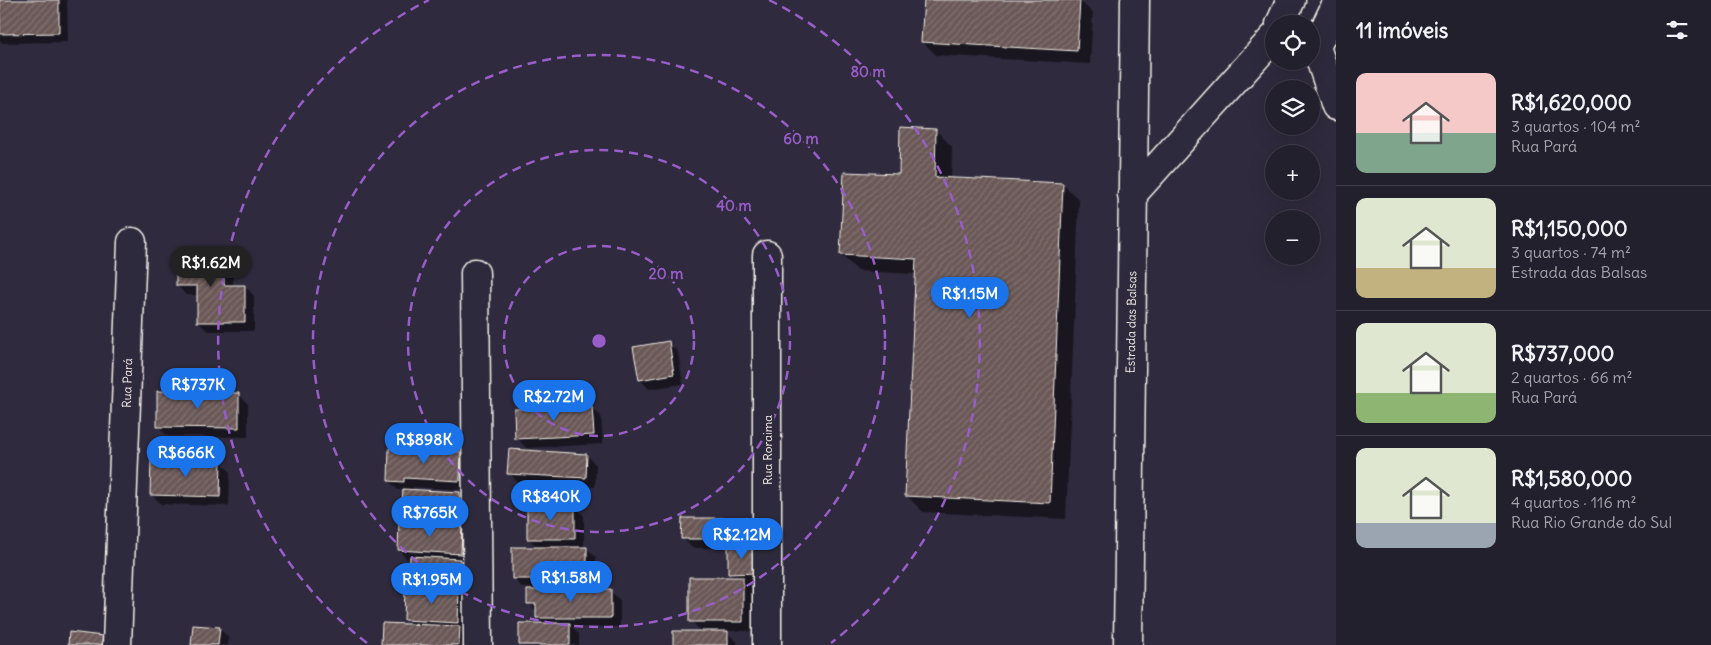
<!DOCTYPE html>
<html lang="pt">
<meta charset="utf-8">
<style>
:root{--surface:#23202e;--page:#2f2d3a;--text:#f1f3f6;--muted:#a3a3aa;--line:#403e4a;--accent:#1a73e8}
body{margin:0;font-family:Delius,sans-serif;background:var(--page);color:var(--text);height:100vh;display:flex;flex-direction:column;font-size:19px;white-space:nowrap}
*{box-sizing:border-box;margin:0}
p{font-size:16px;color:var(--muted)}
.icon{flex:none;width:28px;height:28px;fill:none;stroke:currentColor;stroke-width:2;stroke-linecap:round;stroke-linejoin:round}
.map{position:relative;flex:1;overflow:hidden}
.side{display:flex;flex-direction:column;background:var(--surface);width:375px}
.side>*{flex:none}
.buttons{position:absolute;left:1265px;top:15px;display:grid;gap:10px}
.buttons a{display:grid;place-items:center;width:55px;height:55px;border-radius:50%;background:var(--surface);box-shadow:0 5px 20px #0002,0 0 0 1px var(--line);font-size:25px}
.price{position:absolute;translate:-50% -42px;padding:0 11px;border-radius:18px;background:var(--accent);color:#fff;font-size:16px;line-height:32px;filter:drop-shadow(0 1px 2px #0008)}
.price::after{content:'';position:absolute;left:50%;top:30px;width:15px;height:11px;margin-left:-8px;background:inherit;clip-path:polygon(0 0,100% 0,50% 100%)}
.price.on{background:#222;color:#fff}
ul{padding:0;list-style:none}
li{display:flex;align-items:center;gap:15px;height:125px;padding:0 20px}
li+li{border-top:1px solid var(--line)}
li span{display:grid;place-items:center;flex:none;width:140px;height:100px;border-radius:10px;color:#555}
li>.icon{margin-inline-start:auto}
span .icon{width:60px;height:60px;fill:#fffc;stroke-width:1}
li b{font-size:21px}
h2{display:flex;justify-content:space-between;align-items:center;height:60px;padding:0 20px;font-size:21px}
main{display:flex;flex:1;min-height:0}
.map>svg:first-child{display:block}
</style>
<main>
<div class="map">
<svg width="1336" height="645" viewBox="0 0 1336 645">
<defs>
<pattern id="building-hatch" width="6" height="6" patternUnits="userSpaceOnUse" patternTransform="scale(1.25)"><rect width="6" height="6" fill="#6b5958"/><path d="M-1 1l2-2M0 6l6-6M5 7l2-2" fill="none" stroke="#817170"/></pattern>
</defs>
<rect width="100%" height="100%" fill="#2f2a3d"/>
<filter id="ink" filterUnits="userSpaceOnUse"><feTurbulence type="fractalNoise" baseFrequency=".02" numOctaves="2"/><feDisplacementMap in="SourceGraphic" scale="10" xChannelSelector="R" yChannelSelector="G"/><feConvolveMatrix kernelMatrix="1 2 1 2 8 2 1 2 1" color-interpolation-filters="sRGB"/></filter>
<g filter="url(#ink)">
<path fill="#0007" d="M 0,0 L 67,0 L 68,42 L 2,43 L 0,41 Z
M 925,0 L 1079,0 L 1093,13 L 1090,64 L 936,55 L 923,42 Z
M 936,130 L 952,147 L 951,179 L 1063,184 L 1079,200 L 1066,519 L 923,512 L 907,496 L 916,274 L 858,271 L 841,255 L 900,175 Z
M 224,255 L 233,265 L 233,286 L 245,286 L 254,296 L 254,331 L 208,331 L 198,322 L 198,295 L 186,295 L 177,285 Z
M 668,343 L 678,352 L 683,384 L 649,389 L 640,379 Z
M 238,394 L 248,404 L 248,437 L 168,436 L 158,427 Z
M 591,407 L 601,416 L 603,444 L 526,448 L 517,438 Z
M 461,453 L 470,463 L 469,490 L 413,487 L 413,491 L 460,493 L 469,503 L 470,562 L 462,562 L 469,570 L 469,593 L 459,592 L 468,601 L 467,632 L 463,631 L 469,637 L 468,645 L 382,645 L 411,626 L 406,620 L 419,589 L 410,581 L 411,560 L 408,560 L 399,550 L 408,523 L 403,518 L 404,490 L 398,490 L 389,481 Z
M 587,455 L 596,465 L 595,487 L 518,483 L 509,473 Z
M 220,462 L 230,471 L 229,506 L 161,504 L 152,495 Z
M 575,506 L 584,516 L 584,548 L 586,548 L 596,557 L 596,588 L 523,588 L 513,578 L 538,548 L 528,538 Z
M 746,519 L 756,528 L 765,582 L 747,583 L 752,588 L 752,631 L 725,631 L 737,642 L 737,645 L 729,645 L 729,640 L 727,640 L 727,645 L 674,645 L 702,632 L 691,621 L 734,578 L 729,573 L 729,548 L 692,548 L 683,538 Z
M 610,591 L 620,600 L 620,627 L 572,627 L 579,634 L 579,645 L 520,645 L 544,624 L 537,617 L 537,612 L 529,603 Z
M 219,628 L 229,638 L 228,645 L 193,645 Z"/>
<path fill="url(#building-hatch)" stroke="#f4f1e8" d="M 0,0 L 59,0 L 59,33 L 0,34 Z
M 924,0 L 1080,0 L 1077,51 L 921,42 Z
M 900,127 L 936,129 L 935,177 L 1063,183 L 1050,503 L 905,496 L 916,259 L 840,255 L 844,172 L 899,174 Z
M 176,254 L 224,254 L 224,285 L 245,285 L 245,322 L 197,322 L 197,286 L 176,286 Z
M 669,341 L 674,374 L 639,380 L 633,347 Z
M 157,391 L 239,393 L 239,428 L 157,427 Z
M 592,406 L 594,435 L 515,439 L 514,409 Z
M 389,448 L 461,452 L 460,481 L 404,478 L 404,482 L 388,481 Z
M 509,449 L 587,454 L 586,478 L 507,474 Z
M 151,459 L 221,460 L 220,497 L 150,495 Z
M 403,489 L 460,492 L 459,521 L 401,519 Z
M 527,505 L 575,505 L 575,539 L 527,539 Z
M 682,518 L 747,518 L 747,539 L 681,539 Z
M 399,522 L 462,525 L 461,554 L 398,550 Z
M 728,546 L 756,546 L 756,573 L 728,574 Z
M 512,547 L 587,547 L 587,579 L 512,579 Z
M 410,556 L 460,559 L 460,584 L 409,581 Z
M 689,577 L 743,577 L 743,622 L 689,622 Z
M 405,588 L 459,590 L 458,623 L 404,620 Z
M 611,589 L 611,618 L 536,618 L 536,604 L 527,604 L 527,590 Z
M 382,623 L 460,626 L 459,645 L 381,645 Z
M 519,623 L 570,623 L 570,645 L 519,645 Z
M 193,625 L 220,627 L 218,645 L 191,645 Z
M 673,631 L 728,631 L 728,645 L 673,645 Z
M 69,632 L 103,636 L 102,645 L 68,645 Z"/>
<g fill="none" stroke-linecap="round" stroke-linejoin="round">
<g stroke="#f4f1e8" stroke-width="31">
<path id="minor" d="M 1336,5 L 1316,47 L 1336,106
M 1280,24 L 1291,0
M 1132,195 L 1274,37
M 767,255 L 767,645
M 475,273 L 478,645
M 117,645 L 132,242
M 1128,645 L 1135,0"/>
</g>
<use href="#minor" stroke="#2f2a3d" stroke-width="28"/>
</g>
</g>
<g fill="none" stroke="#995dc9" stroke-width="2.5" stroke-dasharray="9 6">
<circle cx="599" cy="341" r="95"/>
<circle cx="599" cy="341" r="191"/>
<circle cx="599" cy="341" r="286"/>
<path d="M367 643A381 381 0 0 1 429 0M769 0A381 381 0 0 1 831 643"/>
</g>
<g text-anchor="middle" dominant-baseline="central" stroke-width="5" stroke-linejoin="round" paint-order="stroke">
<g font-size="12" fill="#f4f1e8" stroke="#2f2a3d">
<text transform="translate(1131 322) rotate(-89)">Estrada das Balsas</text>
<text transform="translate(127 383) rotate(-88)">Rua Pará</text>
<text transform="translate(767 450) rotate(-90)">Rua Roraima</text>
</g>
</g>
<circle cx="599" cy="341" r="8" fill="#995dc9" stroke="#2f2a3d" stroke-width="2.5"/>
<g font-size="15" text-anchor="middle" font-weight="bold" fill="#995dc9" stroke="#2f2a3d" stroke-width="5" stroke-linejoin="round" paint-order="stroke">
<text x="868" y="77">80 m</text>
<text x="801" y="144">60 m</text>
<text x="734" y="211">40 m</text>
<text x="666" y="279">20 m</text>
</g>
</svg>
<div class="buttons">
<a><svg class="icon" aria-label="locate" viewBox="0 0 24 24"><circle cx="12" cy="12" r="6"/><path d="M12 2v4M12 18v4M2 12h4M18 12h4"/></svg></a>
<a><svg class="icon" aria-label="layers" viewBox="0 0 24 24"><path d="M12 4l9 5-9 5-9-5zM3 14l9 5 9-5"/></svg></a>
<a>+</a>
<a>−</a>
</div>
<b class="price on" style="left:211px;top:288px">R$1.62M</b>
<b class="price" style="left:970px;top:319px">R$1.15M</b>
<b class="price" style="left:198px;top:410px">R$737K</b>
<b class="price" style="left:554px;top:422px">R$2.72M</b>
<b class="price" style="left:424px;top:465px">R$898K</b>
<b class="price" style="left:186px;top:478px">R$666K</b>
<b class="price" style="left:551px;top:522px">R$840K</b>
<b class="price" style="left:430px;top:538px">R$765K</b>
<b class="price" style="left:742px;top:560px">R$2.12M</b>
<b class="price" style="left:571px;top:603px">R$1.58M</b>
<b class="price" style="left:432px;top:605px">R$1.95M</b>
</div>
<section class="side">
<h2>11 imóveis<svg class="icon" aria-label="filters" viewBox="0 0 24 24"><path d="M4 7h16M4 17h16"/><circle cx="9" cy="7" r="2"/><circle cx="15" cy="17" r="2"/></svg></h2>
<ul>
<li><span style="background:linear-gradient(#f6c9c9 60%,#7fa58c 0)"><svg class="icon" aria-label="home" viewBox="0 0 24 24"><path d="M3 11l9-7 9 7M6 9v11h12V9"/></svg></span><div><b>R$1,620,000</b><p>3 quartos · 104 m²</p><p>Rua Pará</p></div></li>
<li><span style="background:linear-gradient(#dfe7d0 70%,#c2b280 0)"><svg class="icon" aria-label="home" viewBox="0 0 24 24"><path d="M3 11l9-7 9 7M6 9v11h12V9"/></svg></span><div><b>R$1,150,000</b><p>3 quartos · 74 m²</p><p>Estrada das Balsas</p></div></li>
<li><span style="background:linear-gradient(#dfe7d0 70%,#8fb573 0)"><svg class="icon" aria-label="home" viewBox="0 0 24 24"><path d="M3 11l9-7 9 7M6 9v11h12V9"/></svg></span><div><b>R$737,000</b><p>2 quartos · 66 m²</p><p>Rua Pará</p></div></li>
<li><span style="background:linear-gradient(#dfe7d0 75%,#9aa5b1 0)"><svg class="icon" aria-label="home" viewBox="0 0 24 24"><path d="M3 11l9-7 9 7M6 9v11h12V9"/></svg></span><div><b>R$1,580,000</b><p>4 quartos · 116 m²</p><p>Rua Rio Grande do Sul</p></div></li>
</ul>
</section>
</main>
